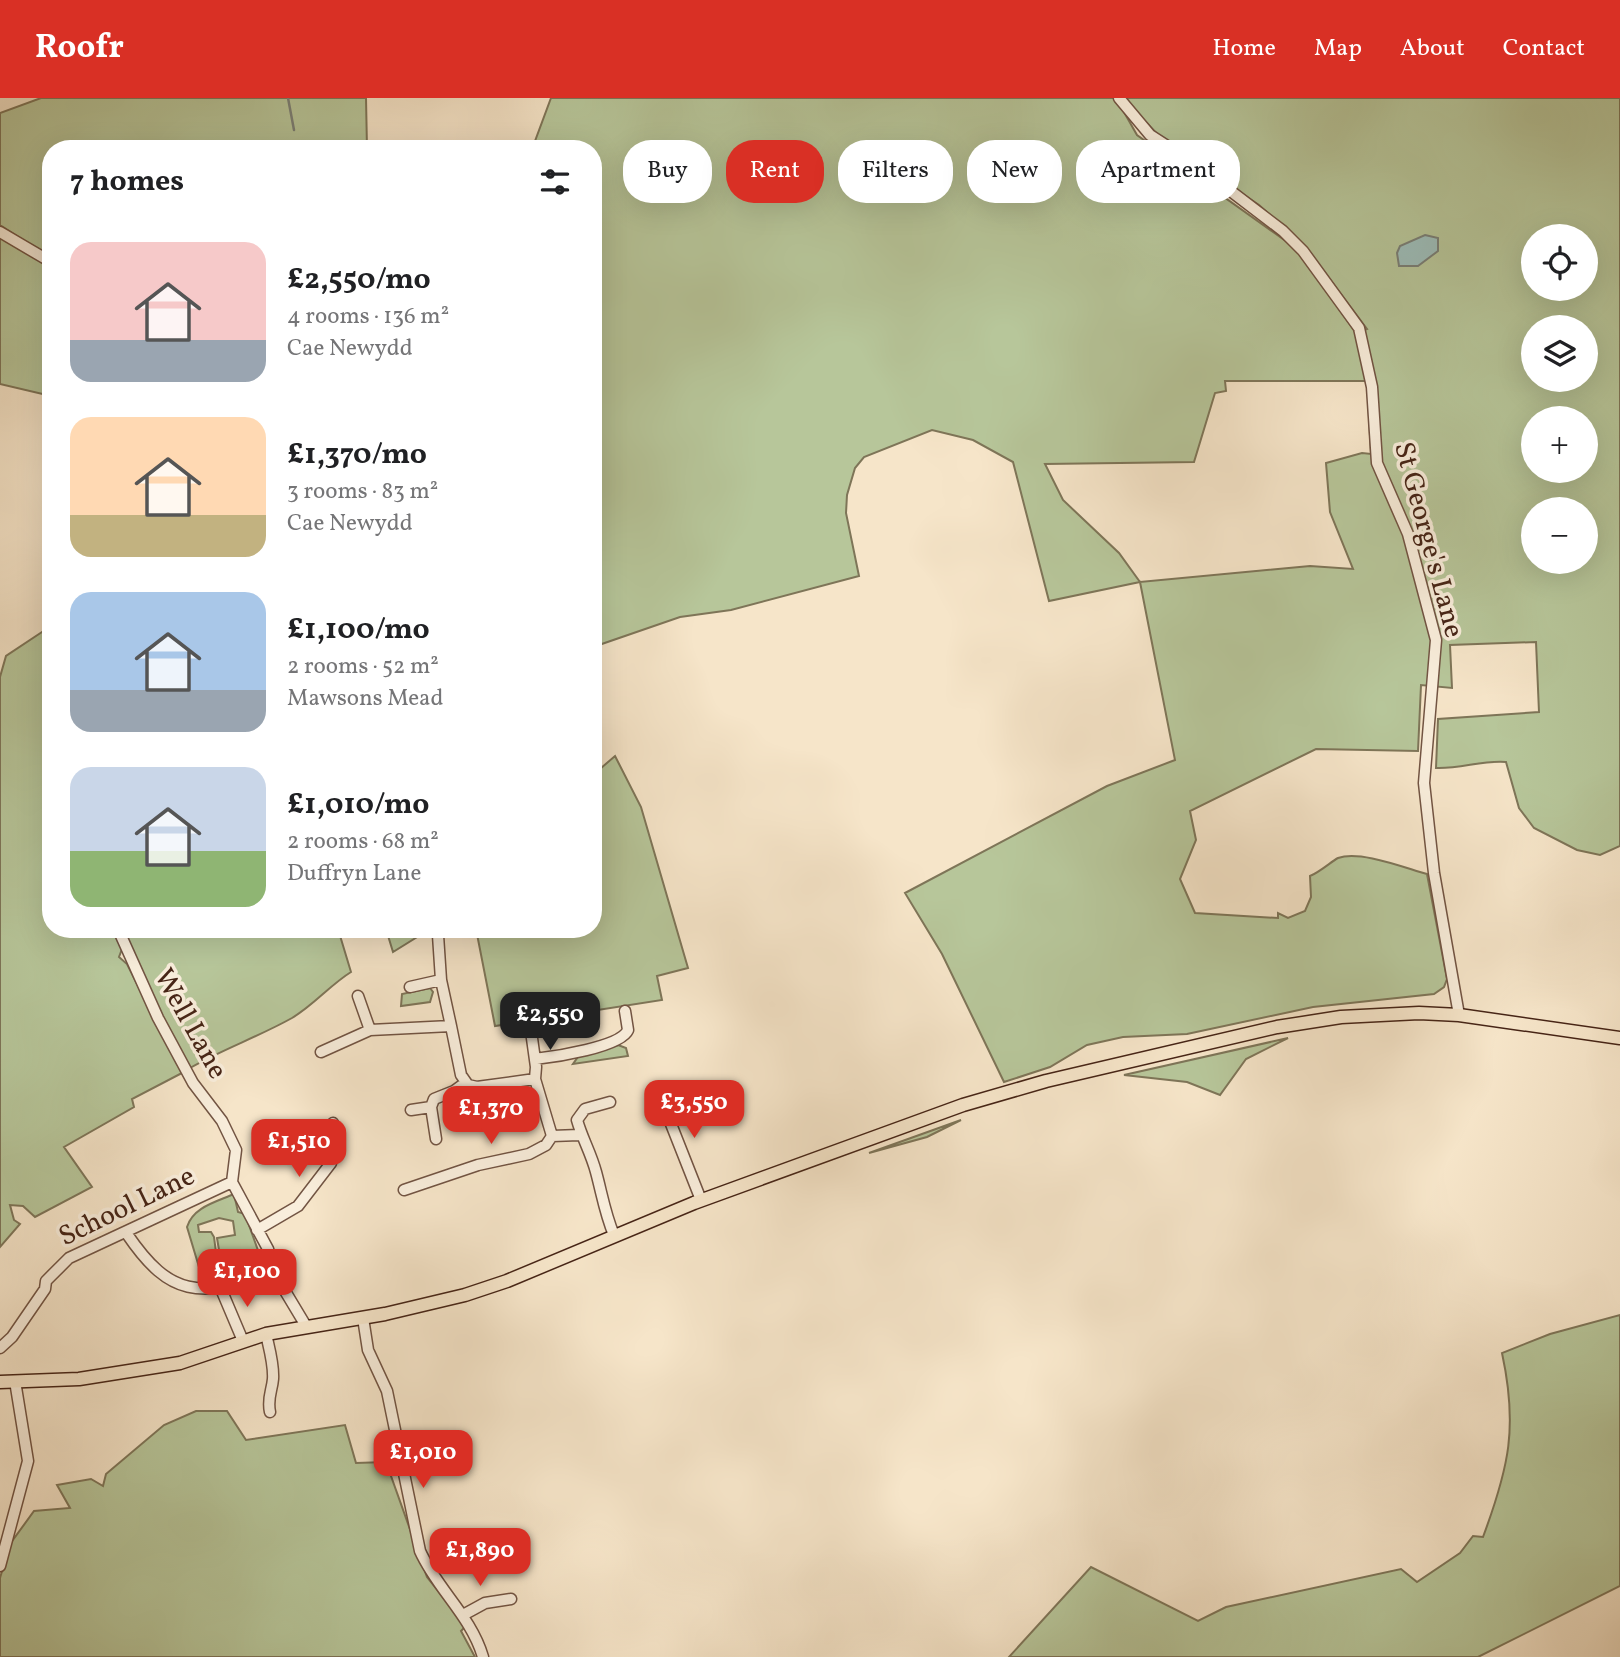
<!DOCTYPE html>
<meta charset="utf-8">
<style>
:root{--surface:#fff;--page:#f2f2f2;--text:#202124;--muted:#757577;--accent:#d93025}
body{margin:0;font-family:Vollkorn,serif;background:var(--page);color:var(--text);height:100vh;display:flex;flex-direction:column;font-size:26px;white-space:nowrap}
*{box-sizing:border-box;margin:0}
p{font-size:23px;color:var(--muted)}
.icon{flex:none;width:38px;height:38px;fill:none;stroke:currentColor;stroke-width:2;stroke-linecap:round;stroke-linejoin:round}
.map{position:relative;flex:1;overflow:hidden}
.sheet{position:absolute;left:42px;top:42px;width:560px;height:798px;display:flex;flex-direction:column;background:var(--surface);border-radius:28px;box-shadow:0 7px 28px #0002}
.sheet>*{flex:none}
.banner{position:absolute;left:623px;top:42px;width:665px;height:63px;display:flex;gap:14px}
.fabs{position:absolute;left:1521px;top:126px;display:grid;gap:14px}
.fabs a{display:grid;place-items:center;width:77px;height:77px;border-radius:50%;background:var(--surface);box-shadow:0 7px 28px #0002;font-size:35px}
.price{position:absolute;translate:-50% -60px;padding:0 16px;border-radius:14px;background:var(--accent);color:#fff;font-size:23px;line-height:46px;filter:drop-shadow(0 2px 4px #0008)}
.price::after{content:'';position:absolute;left:50%;top:42px;width:21px;height:16px;margin-left:-10px;background:inherit;clip-path:polygon(0 0,100% 0,50% 100%)}
.price.on{background:#222;color:#fff}
ul{padding:0;list-style:none}
li{display:flex;align-items:center;gap:21px;height:175px;padding:0 28px}
li span{display:grid;place-items:center;flex:none;width:196px;height:140px;border-radius:21px;color:#555}
li>.icon{margin-inline-start:auto}
span .icon{width:84px;height:84px;fill:#fffc;stroke-width:1}
li b{font-size:30px}
h2{display:flex;justify-content:space-between;align-items:center;height:84px;padding:0 28px;font-size:30px}
.tag{padding:0 24px;border-radius:28px;background:var(--surface);box-shadow:0 7px 28px #0002;font-size:24px;line-height:63px}
.tag.on{background:var(--accent);color:#fff}
header{display:flex;align-items:center;gap:42px;box-sizing:border-box;height:98px;padding:0 35px;background:var(--accent);color:#fff}
header strong{font-size:33px}
nav{display:flex;gap:38px;margin-inline-start:auto;font-size:24px}
.map>svg:first-child{display:block}
</style>
<header>
<strong>Roofr</strong>
<nav><a>Home</a><a>Map</a><a>About</a><a>Contact</a></nav>
</header>
<div class="map">
<svg width="1620" height="1559" viewBox="0 0 1620 1559">
<rect width="100%" height="100%" fill="#f6e5c9"/>
<filter id="stains"><feTurbulence type="fractalNoise" baseFrequency=".00286" numOctaves="4"/><feColorMatrix values="0 0 0 0 .2 0 0 0 0 .09 0 0 0 0 .02 0 0 0 .5 -.17"/></filter>
<radialGradient id="worn" r=".72"><stop offset=".6" stop-color="#630" stop-opacity="0"/><stop offset="1" stop-color="#630" stop-opacity=".3"/></radialGradient>
<path fill="#b7c69a" stroke="#7e7558" stroke-width="2" fill-rule="evenodd" d="M 41,0 L 366,0 L 367,51 L 51,51 L 51,160 L 0,127 L 0,15 Z
M 551,0 L 1116,0 L 1137,37 L 1297,151 L 1356,235 L 1367,231 L 1305,148 L 1259,107 L 1161,40 L 1123,0 L 1620,0 L 1620,748 L 1600,757 L 1577,752 L 1534,730 L 1519,710 L 1506,664 C 1482,662 1461,671 1436,670 L 1438,621 L 1539,614 L 1536,544 L 1450,547 L 1452,590 L 1421,587 L 1418,653 L 1316,651 L 1190,713 L 1196,742 L 1180,781 L 1195,815 L 1278,820 L 1278,815 L 1288,820 L 1305,813 L 1311,799 L 1310,778 C 1320,774 1332,763 1338,760 C 1360,752 1405,770 1427,776 L 1447,881 L 1444,889 L 1434,896 L 1313,909 L 1187,936 L 1123,939 L 1087,947 L 1050,969 L 1004,984 L 942,856 L 905,795 L 1107,688 L 1175,662 L 1140,484 L 1049,503 L 1013,364 L 973,342 L 932,332 L 864,359 L 855,370 L 847,397 L 846,415 L 859,478 L 731,512 L 680,519 L 593,549 L 593,51 L 520,51 L 535,43 ZM 1533,138 L 1586,138 L 1586,191 L 1533,191 ZM 1533,229 L 1586,229 L 1586,282 L 1533,282 ZM 1225,283 L 1367,283 L 1371,356 L 1362,355 L 1326,365 L 1330,414 L 1353,471 L 1310,468 L 1140,484 L 1119,455 L 1063,402 L 1045,366 L 1194,364 L 1215,295 L 1226,293 ZM 1533,320 L 1586,320 L 1586,373 L 1533,373 ZM 1533,411 L 1586,411 L 1586,464 L 1533,464 Z
M 0,137 L 51,168 L 51,298 L 0,286 Z
M 51,528 L 51,831 L 113,831 L 122,851 L 119,859 L 127,866 L 182,975 L 132,1001 L 134,1009 L 64,1049 L 92,1089 L 35,1119 L 23,1108 L 10,1107 L 14,1122 L 20,1126 L 0,1149 L 0,579 L 6,558 Z
M 615,658 L 641,709 L 688,870 L 657,878 L 662,902 L 495,928 L 476,831 L 593,831 L 593,677 Z
M 121,831 L 338,831 L 351,874 C 330,887 314,907 292,920 C 258,939 223,951 190,970 L 160,915 Z
M 386,831 L 430,831 L 393,854 Z
M 430,890 L 433,894 L 430,904 L 401,908 L 402,896 Z
M 1288,940 L 1246,961 L 1220,997 L 1187,984 L 1124,977 Z
M 618,947 L 626,950 L 628,958 L 573,966 L 580,956 Z
M 961,1022 L 927,1039 L 869,1055 Z
M 234,1096 L 238,1114 L 245,1116 L 265,1172 L 223,1176 L 217,1140 L 235,1137 L 233,1123 L 219,1120 L 198,1127 L 199,1134 L 211,1134 L 214,1139 L 219,1177 L 202,1179 L 187,1129 C 193,1109 216,1104 234,1096 Z
M 1620,1217 L 1620,1488 L 1478,1559 L 1009,1559 L 1091,1469 L 1198,1523 L 1226,1509 L 1401,1471 L 1417,1484 L 1460,1455 L 1473,1438 L 1483,1439 C 1509,1369 1518,1329 1502,1255 L 1550,1236 Z
M 196,1313 L 227,1313 L 246,1342 L 345,1327 L 356,1365 L 386,1364 L 427,1479 L 466,1528 L 461,1533 L 475,1559 L 0,1559 L 0,1480 L 10,1446 L 34,1413 L 70,1410 L 57,1387 L 91,1381 L 103,1388 L 106,1376 L 164,1327 Z"/>
<path fill="#9dbeba" stroke="#7a8078" stroke-width="2" d="M 1425,137 L 1438,140 L 1438,153 L 1418,168 L 1399,168 L 1397,155 L 1400,148 Z"/>
<g fill="none" stroke-linecap="round" stroke-linejoin="round">
<path stroke="#7a8078" stroke-width="2.5" d="M 288,0 L 294,32"/>
<g stroke="#725443" stroke-width="13">
<path id="minor" d="M 1119,0 L 1150,37 L 1198,68 L 1283,133 L 1303,153 L 1359,230 L 1372,289 L 1377,365 L 1408,436 L 1436,542 L 1424,685 L 1434,775 L 1459,917
M 0,134 L 51,164
M 118,831 L 158,920 L 193,985 L 222,1023 L 236,1052 L 232,1084 L 268,1151 L 276,1178 L 306,1228
M 438,837 L 441,882 L 451,928
M 410,889 L 441,882
M 358,898 L 370,932
M 530,926 L 536,969 L 535,981 L 552,1038
M 321,954 L 370,932 L 451,928 L 461,977 L 468,987 L 477,989 L 535,981
M 535,961 C 554,959 621,949 628,932 L 625,913
M 658,993 L 701,1102
M 610,1004 L 585,1011 L 577,1022 C 582,1040 591,1055 596,1074 C 602,1096 605,1116 614,1137
M 411,1012 L 431,1009
M 436,1041 L 431,1009 L 434,1001 L 454,993 L 465,985
M 404,1092 L 478,1067 L 529,1056 L 546,1047 L 552,1038 L 579,1037
M 257,1132 L 298,1108 L 331,1065 L 333,1025
M 127,1136 C 174,1205 201,1195 276,1178
M 221,1191 L 243,1243
M 363,1220 L 368,1252 L 387,1293 L 420,1453 C 437,1491 471,1518 483,1559
M 266,1236 C 269,1250 274,1266 273,1281 C 272,1293 267,1300 270,1314
M 0,1250 L 12,1239 L 45,1191 L 46,1183 L 69,1160 L 232,1084
M 0,1468 L 28,1363 L 15,1283
M 463,1517 L 485,1505 L 511,1501"/>
</g>
<g stroke="#462416" stroke-width="15">
<path id="major" d="M 0,1284 L 79,1281 L 180,1265 L 266,1236 L 385,1216 L 465,1197 L 507,1183 L 694,1105 L 963,1007 L 1046,983 L 1277,929 L 1341,919 L 1419,915 L 1459,917 L 1620,940"/>
</g>
<use href="#minor" stroke="#f9eedc" stroke-width="10"/>
<use href="#major" stroke="#f6e5c9" stroke-width="12"/>
</g>
<g text-anchor="middle" dominant-baseline="central" stroke-width="7" stroke-linejoin="round" paint-order="stroke">
<g font-size="28" fill="#462416" stroke="#f9eedc">
<text transform="translate(1428 442) rotate(75)">St George's Lane</text>
<text transform="translate(190 926) rotate(61)">Well Lane</text>
<text transform="translate(127 1109) rotate(-26)">School Lane</text>
</g>
</g>
<rect width="100%" height="100%" filter="url(#stains)"/>
<rect width="100%" height="100%" fill="url(#worn)"/>
</svg>
<div class="fabs">
<a><svg class="icon" aria-label="locate" viewBox="0 0 24 24"><circle cx="12" cy="12" r="6"/><path d="M12 2v4M12 18v4M2 12h4M18 12h4"/></svg></a>
<a><svg class="icon" aria-label="layers" viewBox="0 0 24 24"><path d="M12 4l9 5-9 5-9-5zM3 14l9 5 9-5"/></svg></a>
<a>+</a>
<a>−</a>
</div>
<b class="price on" style="left:550px;top:954px">£2,550</b>
<b class="price" style="left:694px;top:1042px">£3,550</b>
<b class="price" style="left:491px;top:1048px">£1,370</b>
<b class="price" style="left:299px;top:1081px">£1,510</b>
<b class="price" style="left:247px;top:1211px">£1,100</b>
<b class="price" style="left:423px;top:1392px">£1,010</b>
<b class="price" style="left:480px;top:1490px">£1,890</b>
<div class="banner">
<a class="tag">Buy</a>
<a class="tag on">Rent</a>
<a class="tag">Filters</a>
<a class="tag">New</a>
<a class="tag">Apartment</a>
</div>
<section class="sheet">
<h2>7 homes<svg class="icon" aria-label="filters" viewBox="0 0 24 24"><path d="M4 7h16M4 17h16"/><circle cx="9" cy="7" r="2"/><circle cx="15" cy="17" r="2"/></svg></h2>
<ul>
<li><span style="background:linear-gradient(#f6c9c9 70%,#9aa5b1 0)"><svg class="icon" aria-label="home" viewBox="0 0 24 24"><path d="M3 11l9-7 9 7M6 9v11h12V9"/></svg></span><div><b>£2,550/mo</b><p>4 rooms · 136 m²</p><p>Cae Newydd</p></div></li>
<li><span style="background:linear-gradient(#ffd9b3 70%,#c2b280 0)"><svg class="icon" aria-label="home" viewBox="0 0 24 24"><path d="M3 11l9-7 9 7M6 9v11h12V9"/></svg></span><div><b>£1,370/mo</b><p>3 rooms · 83 m²</p><p>Cae Newydd</p></div></li>
<li><span style="background:linear-gradient(#a9c7e8 70%,#9aa5b1 0)"><svg class="icon" aria-label="home" viewBox="0 0 24 24"><path d="M3 11l9-7 9 7M6 9v11h12V9"/></svg></span><div><b>£1,100/mo</b><p>2 rooms · 52 m²</p><p>Mawsons Mead</p></div></li>
<li><span style="background:linear-gradient(#c9d6e8 60%,#8fb573 0)"><svg class="icon" aria-label="home" viewBox="0 0 24 24"><path d="M3 11l9-7 9 7M6 9v11h12V9"/></svg></span><div><b>£1,010/mo</b><p>2 rooms · 68 m²</p><p>Duffryn Lane</p></div></li>
</ul>
</section>
</div>
